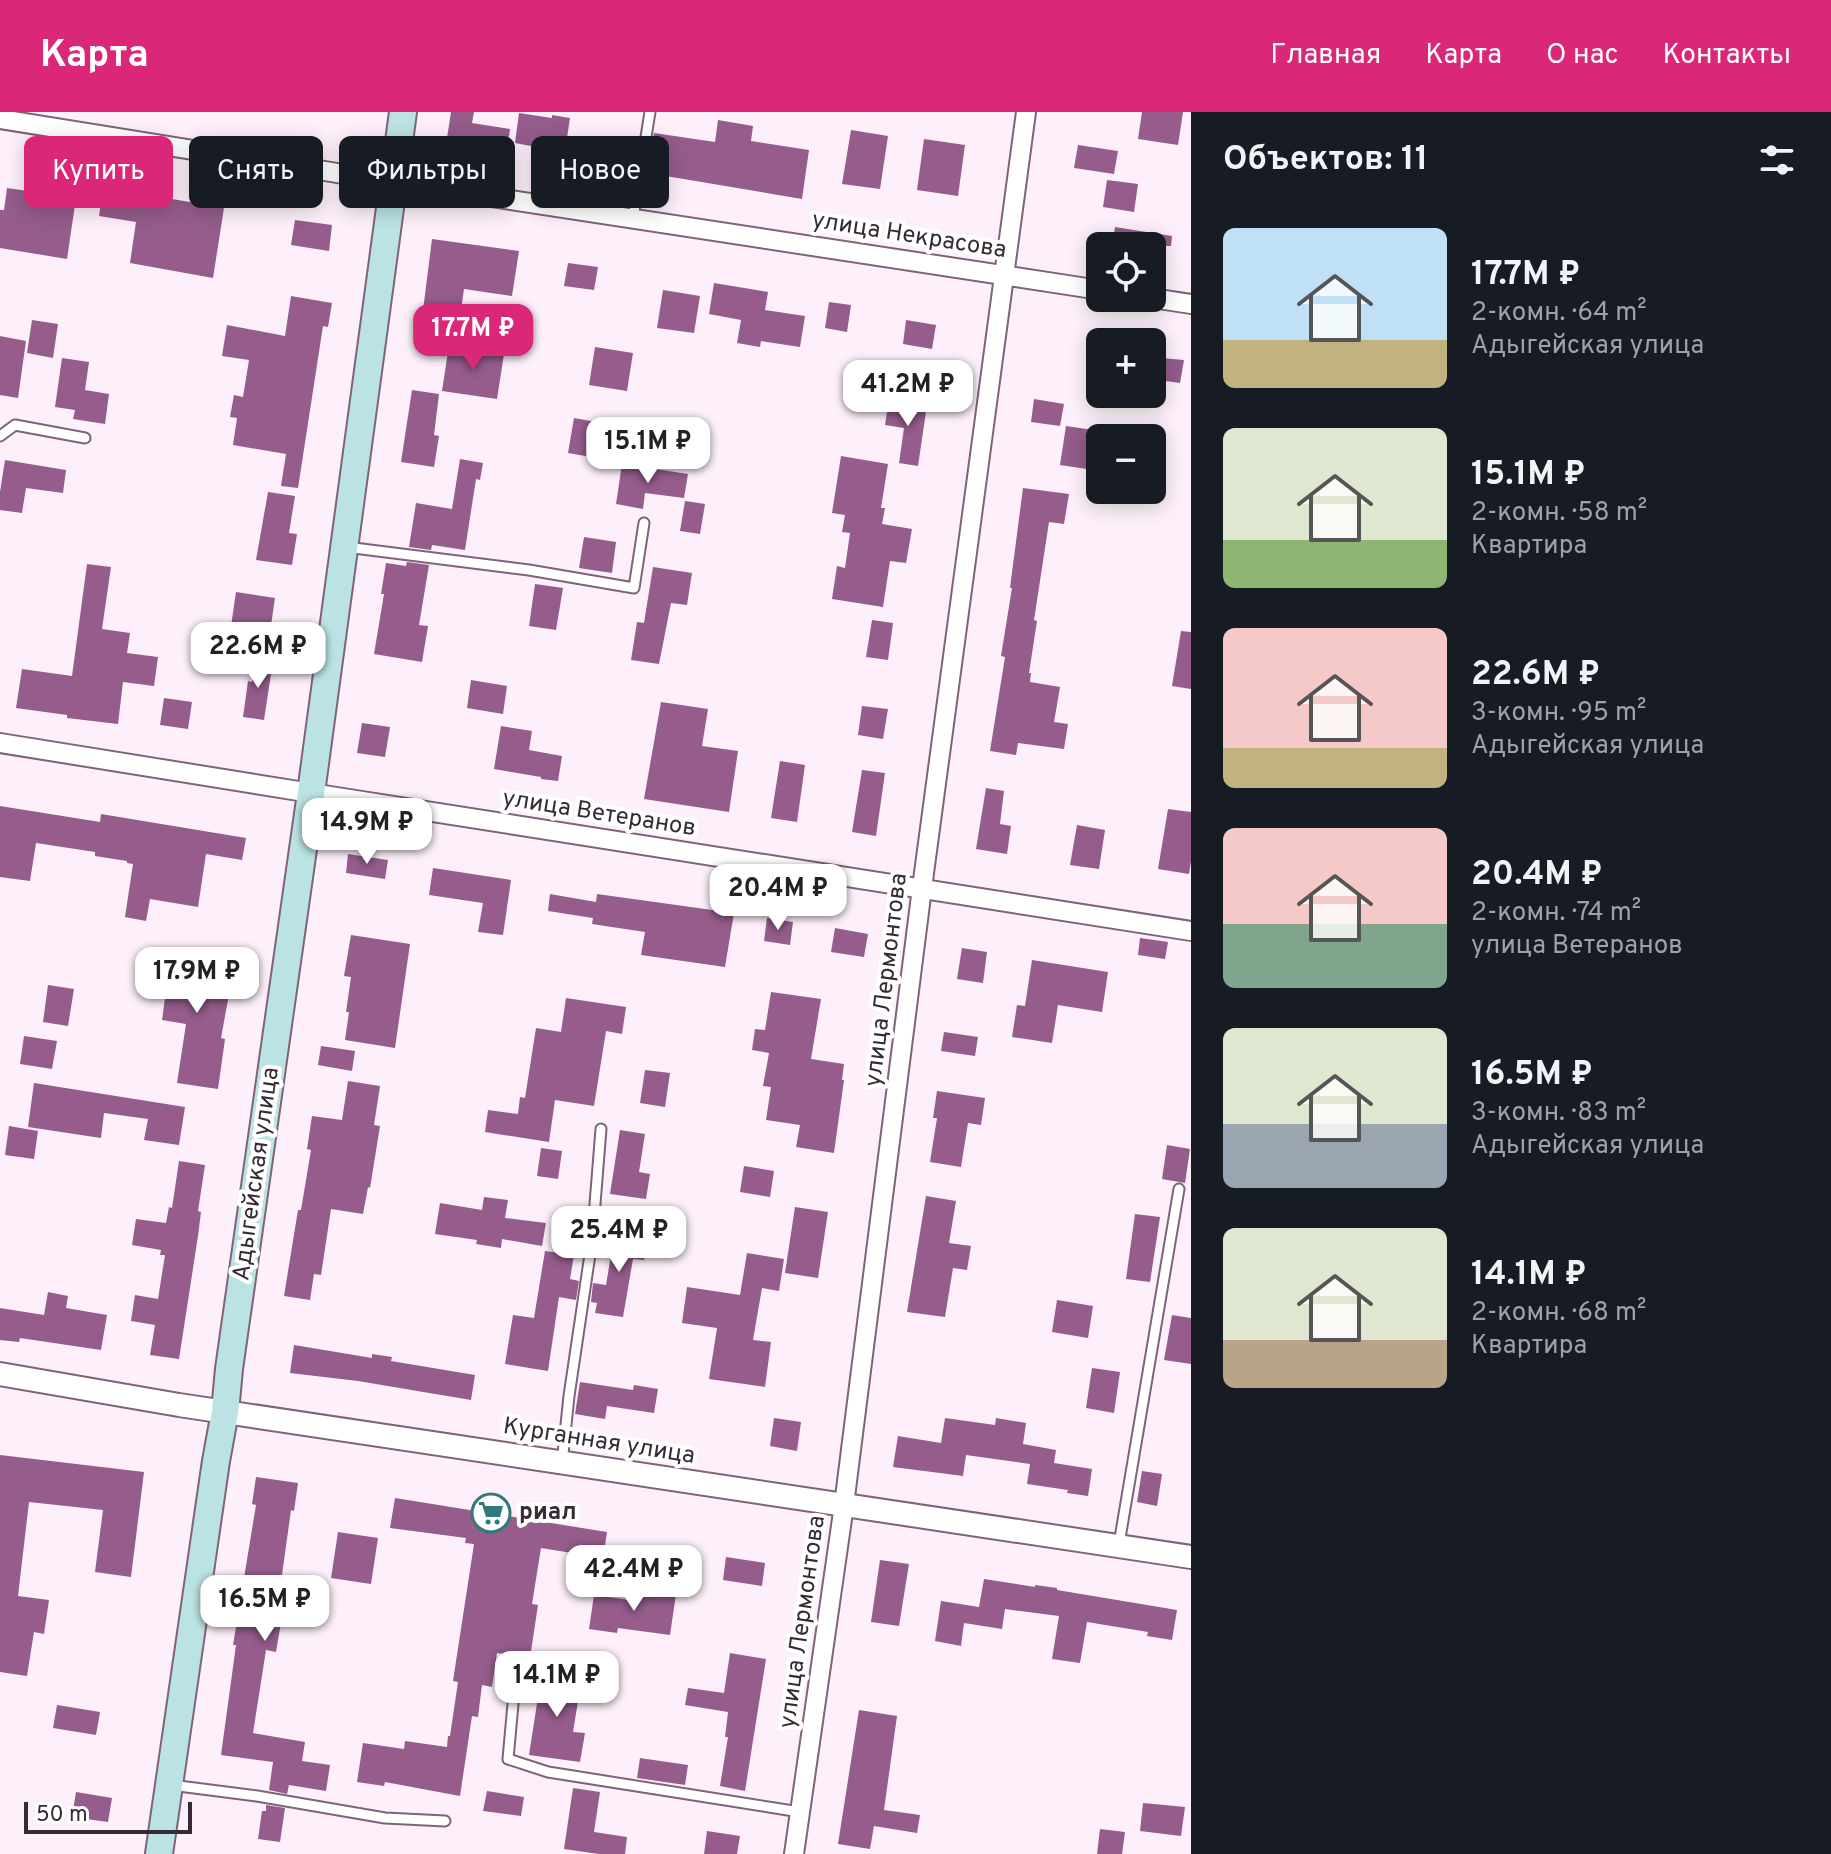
<!DOCTYPE html>
<html lang="ru">
<meta charset="utf-8">
<style>
:root{--surface:#171b24;--page:#242831;--text:#f1f3f6;--muted:#9ea1a6;--accent:#db2777}
body{margin:0;font-family:Overpass,sans-serif;background:var(--page);color:var(--text);height:100vh;display:flex;flex-direction:column;font-size:30px;white-space:nowrap}
*{box-sizing:border-box;margin:0}
p{font-size:26px;color:var(--muted)}
.icon{flex:none;width:44px;height:44px;fill:none;stroke:currentColor;stroke-width:2;stroke-linecap:round;stroke-linejoin:round}
.map{position:relative;flex:1;overflow:hidden}
.drawer{display:flex;flex-direction:column;background:var(--surface);width:640px}
.drawer>*{flex:none}
.banner{position:absolute;left:24px;top:24px;width:760px;height:72px;display:flex;gap:16px}
.fabs{position:absolute;left:1086px;top:120px;display:grid;gap:16px}
.fabs a{display:grid;place-items:center;width:80px;height:80px;border-radius:12px;background:var(--surface);box-shadow:0 4px 20px #0003;font-size:40px}
.scale{position:absolute;left:24px;bottom:20px;width:168px;box-sizing:border-box;padding-left:8px;border:4px solid #362b34;border-top:0;font-size:22px;line-height:28px;white-space:nowrap;color:#362b34;-webkit-text-stroke:6px #fff;paint-order:stroke}
.price{position:absolute;translate:-50% -68px;padding:0 18px;border-radius:16px;background:#fff;color:#222;font-size:26px;line-height:52px;filter:drop-shadow(0 2px 4px #0008)}
.price::after{content:'';position:absolute;left:50%;top:48px;width:24px;height:18px;margin-left:-12px;background:inherit;clip-path:polygon(0 0,100% 0,50% 100%)}
.price.current{background:var(--accent);color:#fff}
ul{padding:0;list-style:none}
li{display:flex;align-items:center;gap:24px;height:200px;padding:0 32px}
li span{display:grid;place-items:center;flex:none;width:224px;height:160px;border-radius:12px;color:#555}
li>.icon{margin-inline-start:auto}
span .icon{width:96px;height:96px;fill:#fffc;stroke-width:1}
li b{font-size:34px}
h2{display:flex;justify-content:space-between;align-items:center;height:96px;padding:0 32px;font-size:34px}
.pill{padding:0 28px;border-radius:12px;background:var(--surface);box-shadow:0 4px 20px #0003;font-size:28px;line-height:72px}
.pill.current{background:var(--accent);color:#fff}
header{display:flex;align-items:center;gap:48px;box-sizing:border-box;height:112px;padding:0 40px;background:var(--accent);color:#fff}
header strong{font-size:38px}
nav{display:flex;gap:44px;margin-inline-start:auto;font-size:28px}
main{display:flex;flex:1;min-height:0}
.map>svg:first-child{display:block}
</style>
<header>
<strong>Карта</strong>
<nav><a>Главная</a><a>Карта</a><a>О нас</a><a>Контакты</a></nav>
</header>
<main>
<div class="map">
<svg width="1191" height="1742" viewBox="0 0 1191 1742">
<rect width="100%" height="100%" fill="#fdf0fa"/>
<path fill="#955c8c" d="M 451,0 L 474,0 L 472,11 L 510,17 L 508,32 L 447,26 Z
M 1142,0 L 1183,0 L 1178,33 L 1138,27 Z
M 519,1 L 552,6 L 552,3 L 570,6 L 564,46 L 546,43 L 547,37 L 515,31 Z
M 718,8 L 753,14 L 751,29 L 809,38 L 802,87 L 648,61 L 654,21 L 715,30 Z
M 851,18 L 888,24 L 880,77 L 842,72 Z
M 924,27 L 965,33 L 958,84 L 917,78 Z
M 1078,33 L 1118,39 L 1114,62 L 1074,56 Z
M 1107,68 L 1138,72 L 1134,100 L 1103,95 Z
M 103,75 L 224,96 L 213,166 L 130,151 L 136,110 L 99,104 Z
M 7,76 L 76,86 L 67,147 L 0,136 L 0,98 L 4,98 Z
M 295,108 L 332,113 L 329,139 L 291,133 Z
M 1115,115 L 1172,124 L 1171,134 L 1112,134 Z
M 432,127 L 519,139 L 512,184 L 464,177 L 457,227 L 420,222 Z
M 568,151 L 598,155 L 594,178 L 564,174 Z
M 714,171 L 768,180 L 765,198 L 805,204 L 800,235 L 761,229 L 760,235 L 737,231 L 741,208 L 709,202 Z
M 663,178 L 700,184 L 694,221 L 657,216 Z
M 291,184 L 332,191 L 328,215 L 323,214 L 298,376 L 281,374 L 286,342 L 233,333 L 237,306 L 230,305 L 234,283 L 243,285 L 249,248 L 222,244 L 227,213 L 285,224 Z
M 829,190 L 851,193 L 847,220 L 825,216 Z
M 32,208 L 58,212 L 53,246 L 27,241 Z
M 906,208 L 936,213 L 932,237 L 903,232 Z
M 0,224 L 26,229 L 18,286 L 0,283 Z
M 449,233 L 504,242 L 497,287 L 442,279 Z
M 595,235 L 633,241 L 627,279 L 589,273 Z
M 62,246 L 89,250 L 85,278 L 109,282 L 105,312 L 73,307 L 75,298 L 55,295 Z
M 1162,246 L 1184,248 L 1180,271 L 1158,268 Z
M 412,278 L 439,282 L 434,323 L 439,324 L 434,355 L 401,350 Z
M 889,287 L 927,293 L 918,354 L 899,351 L 904,316 L 885,313 Z
M 1034,287 L 1064,292 L 1060,314 L 1031,310 Z
M 574,306 L 602,311 L 597,346 L 568,341 Z
M 1066,314 L 1100,319 L 1100,359 L 1060,353 Z
M 841,344 L 888,352 L 881,396 L 885,396 L 882,412 L 912,417 L 906,451 L 890,449 L 883,495 L 832,487 L 837,454 L 845,456 L 850,421 L 842,420 L 845,403 L 832,401 Z
M 460,347 L 483,351 L 480,368 L 476,367 L 465,438 L 432,433 L 431,438 L 409,435 L 416,391 L 452,397 Z
M 5,348 L 66,358 L 63,381 L 26,376 L 22,401 L 0,398 L 0,380 Z
M 622,352 L 688,362 L 684,386 L 645,381 L 643,397 L 616,392 Z
M 1023,376 L 1069,382 L 1064,412 L 1049,410 L 1034,508 L 1037,509 L 1029,561 L 1031,561 L 1030,570 L 1060,575 L 1054,610 L 1068,612 L 1064,637 L 1018,631 L 1016,643 L 990,639 L 1005,545 L 1001,544 L 1012,476 L 1010,476 Z
M 268,380 L 295,384 L 289,421 L 297,422 L 292,453 L 256,448 Z
M 685,389 L 705,392 L 700,422 L 680,419 Z
M 584,425 L 616,430 L 612,461 L 579,456 Z
M 407,450 L 429,453 L 419,513 L 428,514 L 422,550 L 374,542 L 384,482 L 381,482 L 386,451 L 406,454 Z
M 87,452 L 111,455 L 102,517 L 130,521 L 127,541 L 158,545 L 154,574 L 123,570 L 118,612 L 67,606 L 67,603 L 16,596 L 22,557 L 72,564 Z
M 653,455 L 692,461 L 687,493 L 671,491 L 659,552 L 631,548 L 637,510 L 644,511 Z
M 535,472 L 563,476 L 556,518 L 529,514 Z
M 236,480 L 275,486 L 269,527 L 230,521 Z
M 872,508 L 893,511 L 888,548 L 866,545 Z
M 1181,519 L 1191,520 L 1191,577 L 1172,574 Z
M 255,546 L 273,549 L 264,608 L 243,605 L 248,569 L 252,570 Z
M 471,568 L 507,574 L 503,602 L 467,596 Z
M 164,586 L 192,590 L 188,617 L 160,613 Z
M 661,590 L 708,597 L 702,634 L 738,639 L 729,700 L 644,687 Z
M 862,594 L 888,597 L 883,627 L 858,623 Z
M 362,611 L 390,615 L 385,645 L 357,641 Z
M 501,614 L 532,619 L 529,638 L 562,644 L 558,669 L 541,667 L 541,665 L 494,657 Z
M 780,649 L 805,653 L 797,710 L 771,706 Z
M 862,658 L 885,661 L 876,724 L 852,720 Z
M 986,676 L 1004,679 L 1000,712 L 1011,714 L 1007,742 L 976,737 Z
M 0,694 L 100,710 L 101,702 L 246,726 L 242,748 L 206,742 L 198,795 L 150,787 L 146,809 L 125,805 L 133,752 L 127,751 L 127,749 L 95,744 L 95,740 L 36,731 L 30,769 L 0,765 Z
M 1168,697 L 1191,700 L 1191,749 L 1189,762 L 1158,757 Z
M 1077,713 L 1105,718 L 1099,757 L 1070,753 Z
M 348,742 L 388,748 L 385,767 L 346,761 Z
M 433,756 L 511,768 L 503,823 L 478,820 L 483,791 L 429,783 Z
M 550,782 L 596,790 L 597,782 L 734,801 L 725,855 L 641,843 L 645,820 L 592,812 L 593,806 L 548,799 Z
M 767,806 L 793,810 L 790,833 L 764,829 Z
M 835,816 L 868,822 L 864,845 L 831,840 Z
M 351,823 L 410,832 L 395,936 L 345,928 L 349,900 L 346,900 L 351,865 L 344,864 Z
M 1140,826 L 1168,830 L 1165,847 L 1138,843 Z
M 172,835 L 211,841 L 207,862 L 232,866 L 221,926 L 225,927 L 218,977 L 177,971 L 186,912 L 162,908 Z
M 962,836 L 987,840 L 983,871 L 957,867 Z
M 1032,848 L 1108,860 L 1102,900 L 1058,893 L 1052,931 L 1012,925 L 1017,893 L 1025,894 Z
M 48,873 L 74,877 L 68,914 L 43,910 Z
M 771,880 L 821,887 L 811,947 L 844,952 L 842,968 L 844,968 L 834,1041 L 796,1035 L 800,1013 L 766,1008 L 771,975 L 763,974 L 769,941 L 752,938 L 755,917 L 765,918 Z
M 566,886 L 626,895 L 622,922 L 606,919 L 594,994 L 555,988 L 549,1030 L 485,1020 L 488,998 L 518,1002 L 520,985 L 525,986 L 536,916 L 561,920 Z
M 944,920 L 978,925 L 975,944 L 941,939 Z
M 24,924 L 57,929 L 52,957 L 20,952 Z
M 321,934 L 355,939 L 352,959 L 318,953 Z
M 645,958 L 670,961 L 665,995 L 640,991 Z
M 348,969 L 380,974 L 374,1013 L 380,1014 L 370,1076 L 368,1075 L 363,1102 L 331,1097 L 321,1163 L 314,1162 L 310,1188 L 284,1184 L 298,1098 L 301,1098 L 311,1038 L 307,1037 L 312,1004 L 342,1008 Z
M 34,971 L 185,995 L 179,1033 L 144,1028 L 148,1007 L 104,1001 L 101,1026 L 28,1015 Z
M 937,979 L 985,986 L 981,1013 L 968,1011 L 961,1055 L 930,1050 L 937,1006 L 933,1006 Z
M 9,1014 L 38,1019 L 34,1047 L 5,1043 Z
M 620,1018 L 645,1022 L 639,1060 L 650,1062 L 646,1087 L 610,1082 Z
M 1167,1033 L 1190,1037 L 1185,1071 L 1162,1067 Z
M 541,1036 L 562,1039 L 558,1067 L 537,1064 Z
M 179,1049 L 205,1053 L 198,1099 L 201,1100 L 198,1124 L 179,1247 L 150,1243 L 155,1213 L 131,1209 L 135,1183 L 158,1187 L 165,1143 L 160,1143 L 161,1138 L 132,1133 L 136,1107 L 166,1111 L 169,1095 L 172,1096 Z
M 744,1054 L 774,1059 L 770,1085 L 740,1080 Z
M 926,1084 L 956,1089 L 949,1131 L 971,1134 L 967,1158 L 953,1156 L 945,1205 L 907,1200 Z
M 484,1085 L 508,1088 L 505,1106 L 546,1111 L 542,1134 L 502,1127 L 501,1136 L 476,1132 L 477,1128 L 435,1122 L 440,1091 L 482,1098 Z
M 795,1095 L 828,1100 L 818,1166 L 785,1161 Z
M 1135,1102 L 1160,1105 L 1150,1170 L 1126,1167 Z
M 615,1119 L 648,1124 L 644,1148 L 633,1147 L 623,1205 L 595,1201 L 597,1191 L 591,1190 L 593,1171 L 606,1173 Z
M 545,1139 L 574,1143 L 570,1167 L 579,1169 L 576,1188 L 559,1185 L 548,1259 L 505,1252 L 513,1203 L 534,1206 Z
M 747,1141 L 784,1147 L 779,1179 L 762,1176 L 753,1228 L 771,1230 L 765,1275 L 709,1267 L 717,1216 L 682,1211 L 687,1175 L 740,1183 Z
M 48,1180 L 68,1184 L 66,1196 L 107,1203 L 101,1238 L 20,1226 L 19,1230 L 0,1228 L 0,1196 L 44,1203 Z
M 1057,1188 L 1093,1194 L 1088,1226 L 1052,1220 Z
M 1172,1203 L 1191,1206 L 1191,1252 L 1164,1248 Z
M 294,1233 L 372,1246 L 372,1242 L 392,1245 L 391,1249 L 475,1263 L 471,1288 L 358,1269 L 290,1261 Z
M 1092,1256 L 1120,1260 L 1114,1301 L 1086,1296 Z
M 580,1270 L 633,1278 L 634,1273 L 658,1277 L 654,1301 L 607,1294 L 605,1307 L 575,1302 Z
M 774,1306 L 801,1310 L 797,1339 L 770,1334 Z
M 945,1306 L 995,1313 L 996,1306 L 1026,1311 L 1023,1332 L 1056,1338 L 1054,1351 L 1092,1357 L 1088,1384 L 1067,1381 L 1068,1378 L 1027,1372 L 1030,1352 L 966,1343 L 963,1364 L 893,1355 L 898,1324 L 941,1331 Z
M 0,1343 L 144,1360 L 131,1465 L 95,1460 L 103,1398 L 29,1390 L 18,1484 L 49,1488 L 44,1522 L 34,1520 L 27,1564 L 0,1560 Z
M 1142,1359 L 1162,1362 L 1157,1394 L 1137,1390 Z
M 256,1365 L 298,1371 L 294,1399 L 291,1398 L 282,1463 L 289,1464 L 276,1540 L 266,1538 L 253,1621 L 305,1630 L 302,1649 L 330,1653 L 326,1679 L 289,1673 L 287,1682 L 269,1678 L 273,1650 L 221,1643 L 236,1533 L 233,1533 L 256,1393 L 252,1392 Z
M 395,1386 L 607,1420 L 603,1446 L 541,1436 L 532,1492 L 538,1493 L 530,1546 L 497,1541 L 492,1575 L 482,1573 L 478,1605 L 472,1604 L 460,1684 L 385,1670 L 384,1674 L 357,1670 L 363,1631 L 404,1637 L 405,1629 L 447,1635 L 448,1624 L 450,1624 L 458,1570 L 453,1569 L 474,1432 L 465,1431 L 466,1426 L 390,1416 Z
M 338,1420 L 378,1426 L 371,1472 L 331,1466 Z
M 726,1445 L 765,1451 L 762,1474 L 723,1468 Z
M 880,1448 L 909,1452 L 899,1514 L 871,1510 Z
M 984,1467 L 1035,1475 L 1035,1473 L 1057,1476 L 1057,1478 L 1177,1498 L 1172,1528 L 1147,1524 L 1148,1520 L 1087,1510 L 1080,1551 L 1052,1547 L 1059,1504 L 1005,1497 L 1002,1517 L 964,1511 L 961,1534 L 935,1529 L 941,1489 L 979,1495 Z
M 638,1476 L 676,1482 L 670,1523 L 618,1516 L 617,1521 L 589,1517 L 594,1483 L 636,1489 Z
M 730,1541 L 766,1547 L 745,1679 L 720,1674 L 728,1625 L 725,1625 L 728,1600 L 685,1593 L 688,1576 L 724,1581 Z
M 542,1559 L 582,1565 L 573,1620 L 585,1621 L 580,1650 L 529,1643 Z
M 57,1593 L 100,1600 L 96,1623 L 53,1616 Z
M 859,1598 L 897,1604 L 884,1698 L 920,1703 L 917,1721 L 874,1714 L 870,1737 L 838,1732 Z
M 640,1646 L 688,1653 L 685,1673 L 637,1666 Z
M 573,1676 L 600,1680 L 594,1720 L 627,1725 L 625,1742 L 599,1742 L 564,1737 Z
M 487,1679 L 524,1685 L 521,1704 L 483,1699 Z
M 76,1680 L 112,1686 L 108,1710 L 72,1705 Z
M 1143,1691 L 1185,1695 L 1181,1724 L 1140,1719 Z
M 266,1693 L 285,1696 L 280,1730 L 258,1727 L 262,1699 L 266,1699 Z
M 1100,1717 L 1125,1720 L 1122,1742 L 1097,1742 Z
M 707,1719 L 740,1724 L 737,1742 L 704,1742 Z"/>
<g fill="none" stroke-linecap="round" stroke-linejoin="round">
<g stroke="#7e6379" stroke-width="13">
<path id="service" d="M 633,106 L 650,0
M 0,324 L 15,313 L 85,326
M 346,435 L 529,458 L 634,476 L 644,411
M 562,1351 L 569,1284 L 592,1129 L 601,1017
M 1119,1432 L 1179,1077
M 513,1592 L 508,1647 L 548,1660 L 800,1700
M 171,1673 L 257,1684 L 385,1706 L 445,1709"/>
</g>
<g stroke="#7e6379" stroke-width="22">
<path id="minor" d="M 0,7 L 393,70 L 1100,178
M 1152,186 L 1191,192
M 0,631 L 311,681 L 1191,819
M 794,1742 L 844,1393 L 922,776 L 1026,0"/>
</g>
<g stroke="#7e6379" stroke-width="26">
<path id="tertiary" d="M 0,1262 L 179,1293 L 1191,1445"/>
</g>
<g stroke="#7e6379" stroke-width="30">
<path id="secondary" d="M 159,1742 L 216,1349 L 225,1300 L 229,1257 L 311,681 L 403,0"/>
</g>
<use href="#service" stroke="#fff" stroke-width="9"/>
<use href="#minor" stroke="#fff" stroke-width="18"/>
<use href="#tertiary" stroke="#fff" stroke-width="22"/>
<use href="#secondary" stroke="#bce3e3" stroke-width="26"/>
</g>
<defs>
<g id="supermarket-ring" transform="scale(2)"><circle r="9.5" fill="#fff" stroke="#307a7a" stroke-width="1.5"/><path d="M-6-5.5h2.5l.6 2H6L4.5 2H-2.5L-4.4-4H-6ZM-1.5 3.2a1.3 1.3 0 1 0 .1 0ZM3 3.2a1.3 1.3 0 1 0 .1 0Z" fill="#307a7a"/></g>
</defs>
<g fill-rule="evenodd">
<use href="#supermarket-ring" x="491" y="1401"/>
</g>
<g text-anchor="middle" dominant-baseline="central" stroke-width="8" stroke-linejoin="round" paint-order="stroke">
<g font-size="24" fill="#362b34" stroke="#fff">
<text transform="translate(909 124) rotate(9)">улица Некрасова</text>
<text transform="translate(599 702) rotate(9)">улица Ветеранов</text>
<text transform="translate(887 868) rotate(-83)">улица Лермонтова</text>
<text transform="translate(257 1062) rotate(-82)">Адыгейская улица</text>
<text transform="translate(599 1330) rotate(9)">Курганная улица</text>
<text transform="translate(803 1510) rotate(-82)">улица Лермонтова</text>
</g>
<g font-size="24" font-weight="bold" fill="#362b34" stroke="#fff" text-anchor="start">
<text x="519" y="1401">риал</text>
</g>
</g>
</svg>
<div class="fabs">
<a><svg class="icon" aria-label="locate" viewBox="0 0 24 24"><circle cx="12" cy="12" r="6"/><path d="M12 2v4M12 18v4M2 12h4M18 12h4"/></svg></a>
<a>+</a>
<a>−</a>
</div>
<div class="scale">50 m</div>
<b class="price current" style="left:473px;top:260px">17.7M ₽</b>
<b class="price" style="left:908px;top:316px">41.2M ₽</b>
<b class="price" style="left:648px;top:373px">15.1M ₽</b>
<b class="price" style="left:258px;top:578px">22.6M ₽</b>
<b class="price" style="left:367px;top:754px">14.9M ₽</b>
<b class="price" style="left:778px;top:820px">20.4M ₽</b>
<b class="price" style="left:197px;top:903px">17.9M ₽</b>
<b class="price" style="left:619px;top:1162px">25.4M ₽</b>
<b class="price" style="left:634px;top:1501px">42.4M ₽</b>
<b class="price" style="left:265px;top:1531px">16.5M ₽</b>
<b class="price" style="left:557px;top:1607px">14.1M ₽</b>
<div class="banner">
<a class="pill current">Купить</a>
<a class="pill">Снять</a>
<a class="pill">Фильтры</a>
<a class="pill">Новое</a>
</div>
</div>
<section class="drawer">
<h2>Объектов: 11<svg class="icon" aria-label="filters" viewBox="0 0 24 24"><path d="M4 7h16M4 17h16"/><circle cx="9" cy="7" r="2"/><circle cx="15" cy="17" r="2"/></svg></h2>
<ul>
<li><span style="background:linear-gradient(#bfe0f5 70%,#c2b280 0)"><svg class="icon" aria-label="home" viewBox="0 0 24 24"><path d="M3 11l9-7 9 7M6 9v11h12V9"/></svg></span><div><b>17.7M ₽</b><p>2-комн. · 64 m²</p><p>Адыгейская улица</p></div></li>
<li><span style="background:linear-gradient(#dfe7d0 70%,#8fb573 0)"><svg class="icon" aria-label="home" viewBox="0 0 24 24"><path d="M3 11l9-7 9 7M6 9v11h12V9"/></svg></span><div><b>15.1M ₽</b><p>2-комн. · 58 m²</p><p>Квартира</p></div></li>
<li><span style="background:linear-gradient(#f6c9c9 75%,#c2b280 0)"><svg class="icon" aria-label="home" viewBox="0 0 24 24"><path d="M3 11l9-7 9 7M6 9v11h12V9"/></svg></span><div><b>22.6M ₽</b><p>3-комн. · 95 m²</p><p>Адыгейская улица</p></div></li>
<li><span style="background:linear-gradient(#f6c9c9 60%,#7fa58c 0)"><svg class="icon" aria-label="home" viewBox="0 0 24 24"><path d="M3 11l9-7 9 7M6 9v11h12V9"/></svg></span><div><b>20.4M ₽</b><p>2-комн. · 74 m²</p><p>улица Ветеранов</p></div></li>
<li><span style="background:linear-gradient(#dfe7d0 60%,#9aa5b1 0)"><svg class="icon" aria-label="home" viewBox="0 0 24 24"><path d="M3 11l9-7 9 7M6 9v11h12V9"/></svg></span><div><b>16.5M ₽</b><p>3-комн. · 83 m²</p><p>Адыгейская улица</p></div></li>
<li><span style="background:linear-gradient(#dfe7d0 70%,#b9a48a 0)"><svg class="icon" aria-label="home" viewBox="0 0 24 24"><path d="M3 11l9-7 9 7M6 9v11h12V9"/></svg></span><div><b>14.1M ₽</b><p>2-комн. · 68 m²</p><p>Квартира</p></div></li>
</ul>
</section>
</main>
